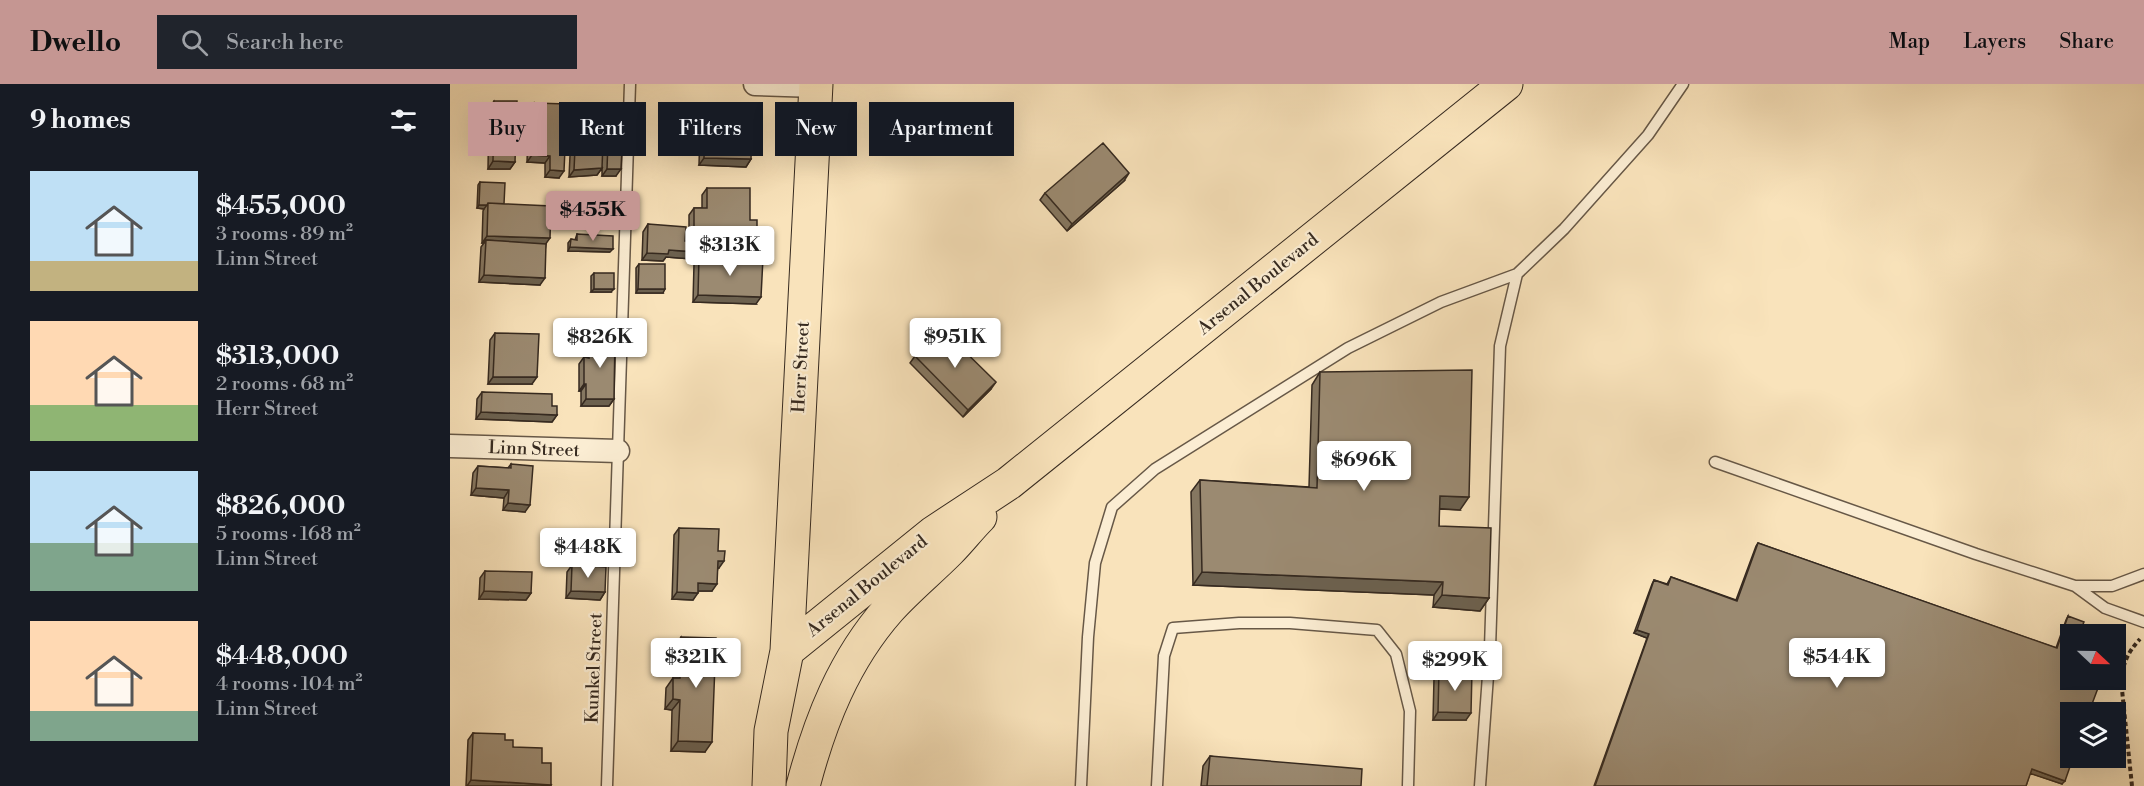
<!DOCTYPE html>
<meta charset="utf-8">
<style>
:root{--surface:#171b24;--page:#20242c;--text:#f1f3f6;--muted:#9ea1a6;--accent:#c59692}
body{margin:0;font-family:"Libre Bodoni",serif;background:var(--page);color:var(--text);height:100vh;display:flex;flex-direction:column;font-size:22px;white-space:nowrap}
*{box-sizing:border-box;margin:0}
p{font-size:20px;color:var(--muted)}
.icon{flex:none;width:33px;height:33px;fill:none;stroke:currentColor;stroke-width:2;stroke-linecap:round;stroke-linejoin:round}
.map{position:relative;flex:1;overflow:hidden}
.details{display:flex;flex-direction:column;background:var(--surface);width:450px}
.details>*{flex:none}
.top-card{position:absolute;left:18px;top:18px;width:570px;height:54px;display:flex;gap:12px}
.needle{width:39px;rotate:112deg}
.fabs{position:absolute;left:1610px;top:540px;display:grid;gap:12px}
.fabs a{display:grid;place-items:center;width:66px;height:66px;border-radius:0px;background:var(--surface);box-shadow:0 6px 24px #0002;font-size:30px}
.price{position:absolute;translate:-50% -51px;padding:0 14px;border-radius:6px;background:#fff;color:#222;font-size:20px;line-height:39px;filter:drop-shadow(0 2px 3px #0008)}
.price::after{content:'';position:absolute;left:50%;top:36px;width:18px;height:14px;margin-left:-9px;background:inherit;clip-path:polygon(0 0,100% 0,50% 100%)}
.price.current{background:var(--accent);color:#111}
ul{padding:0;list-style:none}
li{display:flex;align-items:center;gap:18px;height:150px;padding:0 30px}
li span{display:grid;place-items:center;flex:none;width:168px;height:120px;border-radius:0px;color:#555}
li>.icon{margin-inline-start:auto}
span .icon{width:72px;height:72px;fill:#fffc;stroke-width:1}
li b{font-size:26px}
h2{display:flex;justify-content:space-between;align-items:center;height:72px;padding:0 30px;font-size:26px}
.pill{padding:0 21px;border-radius:0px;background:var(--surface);box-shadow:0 6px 24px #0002;font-size:21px;line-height:54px}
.pill.current{background:var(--accent);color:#111}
header{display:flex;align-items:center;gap:36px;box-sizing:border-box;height:84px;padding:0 30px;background:var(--accent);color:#111}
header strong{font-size:28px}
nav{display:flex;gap:33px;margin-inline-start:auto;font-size:21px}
.search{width:420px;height:54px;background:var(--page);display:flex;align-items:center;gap:15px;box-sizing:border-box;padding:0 21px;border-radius:0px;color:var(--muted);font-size:22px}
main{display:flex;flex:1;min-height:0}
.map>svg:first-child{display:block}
</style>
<header>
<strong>Dwello</strong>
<div class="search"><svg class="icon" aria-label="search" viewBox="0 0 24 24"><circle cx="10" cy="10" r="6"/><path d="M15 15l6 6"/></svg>Search here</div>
<nav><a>Map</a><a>Layers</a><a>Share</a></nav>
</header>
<main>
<section class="details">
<h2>9 homes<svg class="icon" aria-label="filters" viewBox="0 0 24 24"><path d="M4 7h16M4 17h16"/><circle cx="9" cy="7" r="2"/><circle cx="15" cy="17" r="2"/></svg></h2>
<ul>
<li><span style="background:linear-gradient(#bfe0f5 75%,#c2b280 0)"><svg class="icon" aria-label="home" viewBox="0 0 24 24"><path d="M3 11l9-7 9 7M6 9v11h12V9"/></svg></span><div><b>$455,000</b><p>3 rooms · 89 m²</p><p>Linn Street</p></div></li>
<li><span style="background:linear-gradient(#ffd9b3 70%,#8fb573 0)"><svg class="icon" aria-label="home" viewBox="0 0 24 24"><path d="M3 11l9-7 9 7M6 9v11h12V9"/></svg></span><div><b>$313,000</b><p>2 rooms · 68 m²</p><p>Herr Street</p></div></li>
<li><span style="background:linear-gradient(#bfe0f5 60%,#7fa58c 0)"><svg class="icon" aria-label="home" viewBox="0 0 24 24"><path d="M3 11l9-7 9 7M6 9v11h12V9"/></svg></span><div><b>$826,000</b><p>5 rooms · 168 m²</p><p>Linn Street</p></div></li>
<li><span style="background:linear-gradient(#ffd9b3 75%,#7fa58c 0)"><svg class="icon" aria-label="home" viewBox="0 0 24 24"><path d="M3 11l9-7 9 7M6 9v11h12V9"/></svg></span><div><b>$448,000</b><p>4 rooms · 104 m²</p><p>Linn Street</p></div></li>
</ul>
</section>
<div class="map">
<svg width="1694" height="702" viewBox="0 0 1694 702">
<rect width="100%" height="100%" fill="#f9e3bb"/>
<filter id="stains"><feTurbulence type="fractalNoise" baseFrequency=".00333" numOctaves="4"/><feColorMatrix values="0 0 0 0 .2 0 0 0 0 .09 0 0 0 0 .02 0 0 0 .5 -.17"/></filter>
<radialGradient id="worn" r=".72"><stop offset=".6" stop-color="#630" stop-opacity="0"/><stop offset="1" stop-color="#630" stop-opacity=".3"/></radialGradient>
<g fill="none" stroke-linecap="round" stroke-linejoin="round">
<g stroke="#675847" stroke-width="13">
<path id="lane" d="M 1265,378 L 1526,470 L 1625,502
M 1694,490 L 1662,502 L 1625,502 L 1655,524 L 1694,538
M 157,702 L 180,0
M 631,702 L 638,553 L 645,479 L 662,423 L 705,385 L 898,264 L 991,218 L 1067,190
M 707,702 L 714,572 L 723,544 L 789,539 L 840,539 L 927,546 L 946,570 L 960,627 L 958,702
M 1030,702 L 1040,564 L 1050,262 L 1067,190 L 1114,145 L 1198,51 L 1233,0"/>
</g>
<g stroke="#675847" stroke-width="25">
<path id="street" d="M 305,0 L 366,2
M 0,362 L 168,367"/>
</g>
<g stroke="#362a20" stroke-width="35">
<path id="primary" d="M 337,567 L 483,449 L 559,399 L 1056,0
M 319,702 L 321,647 L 337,567 L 366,0
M 353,702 C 370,637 394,576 439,525 C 458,504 479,487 499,467 C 510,456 519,444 530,433"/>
</g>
<path stroke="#362a20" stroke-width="4" stroke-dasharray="4.5 3" stroke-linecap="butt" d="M 1682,702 L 1671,596 C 1673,579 1678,568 1690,555"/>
<use href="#lane" stroke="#fbedd3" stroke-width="10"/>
<use href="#street" stroke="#fbedd3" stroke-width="22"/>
<use href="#primary" stroke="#f9e3bb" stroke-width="33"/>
</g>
<path fill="#857761" stroke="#362a20" stroke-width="1.5" d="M 44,17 L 65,78 L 60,85 L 38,85 L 39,24 Z
M 84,19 L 109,94 L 95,93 L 95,79 L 77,78 L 79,26 Z
M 127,22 L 174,24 L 166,92 L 152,92 L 152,84 L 147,91 L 119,93 L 122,29 Z
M 255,36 L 301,75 L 296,83 L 249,81 L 250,44 Z
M 674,97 L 617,147 L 590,116 L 595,109 Z
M 30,98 L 96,160 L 90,201 L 29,198 L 31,163 L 34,159 L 32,159 L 33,127 L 34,125 L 27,124 L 28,101 Z
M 257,104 L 300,136 L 302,158 L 246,157 L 242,175 L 216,173 L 213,177 L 192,176 L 193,148 L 198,140 L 235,157 L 239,157 L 239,131 L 244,124 L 252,124 L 252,111 Z
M 127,150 L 160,168 L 118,167 L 118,159 L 121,155 L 125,156 Z
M 249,173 L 306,220 L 243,218 L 244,180 Z
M 189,180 L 213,209 L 186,209 L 186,184 Z
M 144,189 L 161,208 L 141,208 L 141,192 Z
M 45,249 L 82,300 L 38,300 L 40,256 Z
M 140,253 L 164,315 L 159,322 L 131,322 L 131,307 L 129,307 L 129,280 L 134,273 L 135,260 Z
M 465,272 L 541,305 L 513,333 L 460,279 Z
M 870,288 L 1010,426 L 989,425 L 989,442 L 1039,514 L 1030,527 L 983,523 L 984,511 L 743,501 L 741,408 L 750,396 L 859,403 L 862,301 Z
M 32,308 L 102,322 L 107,331 L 102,338 L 26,335 L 27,315 Z
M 61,380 L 75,428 L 53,426 L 54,414 L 21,411 L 23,389 L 28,382 L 58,384 Z
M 229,444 L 268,467 L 269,484 L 268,484 L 262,507 L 248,507 L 243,516 L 222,515 L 224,451 Z
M 1308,459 L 1606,564 L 1616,536 L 1618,532 L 1620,550 L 1612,700 L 1580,689 L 1576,702 L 1144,702 L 1197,554 L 1184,549 L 1202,500 L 1204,496 L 1217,500 L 1221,493 L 1286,516 L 1306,462 Z
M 122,481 L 155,508 L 150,516 L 116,514 L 117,488 Z
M 35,487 L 81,509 L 76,516 L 29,515 L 30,494 Z
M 231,553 L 255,668 L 221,667 L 222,626 L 215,625 L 216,604 L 223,594 L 224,563 Z
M 989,587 L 1016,636 L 983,636 L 984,594 Z
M 23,649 L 63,663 L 92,679 L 101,701 L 100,702 L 16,702 L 18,656 Z
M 760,672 L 911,702 L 751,702 L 753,682 Z"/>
<path fill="#6c614f" stroke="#362a20" stroke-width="1.5" d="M 153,58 L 158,58 L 153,65 Z
M 82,71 L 100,72 L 95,79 L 77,78 Z
M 254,74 L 301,75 L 296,83 L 249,81 Z
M 43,77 L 65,78 L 60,85 L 38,85 Z
M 152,84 L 147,91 L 119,93 L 124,86 Z
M 157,85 L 171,85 L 166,92 L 152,92 Z
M 100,86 L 114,87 L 109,94 L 95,93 Z
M 679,89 L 674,97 L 617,147 L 622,140 Z
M 29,121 L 37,121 L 34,125 L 27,124 Z
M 244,150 L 307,150 L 302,158 L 239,157 Z
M 37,152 L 100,154 L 95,161 L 36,156 L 34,159 L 32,159 Z
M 120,163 L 163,165 L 160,168 L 118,167 Z
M 219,166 L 247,168 L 242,175 L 216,173 L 213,177 L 192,176 L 197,169 Z
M 34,191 L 95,194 L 90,201 L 29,198 Z
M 144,205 L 164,205 L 161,208 L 141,208 Z
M 188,205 L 215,205 L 213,209 L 186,209 Z
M 248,211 L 311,213 L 306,220 L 243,218 Z
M 43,293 L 87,293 L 82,300 L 38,300 Z
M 546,298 L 541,305 L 513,333 L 518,326 Z
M 134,300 L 136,300 L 131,307 L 129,307 Z
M 136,315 L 164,315 L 159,322 L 131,322 Z
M 31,328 L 107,331 L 102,338 L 26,335 Z
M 26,404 L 59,406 L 54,414 L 21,411 Z
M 990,412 L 1019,413 L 1010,426 L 981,424 Z
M 58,419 L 80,421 L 75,428 L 53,426 Z
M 268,477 L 274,477 L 269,484 L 263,484 Z
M 752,488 L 993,498 L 984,511 L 743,501 Z
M 248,499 L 267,500 L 262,507 L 243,507 Z
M 34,507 L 81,509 L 76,516 L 29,515 Z
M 121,507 L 155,508 L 150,516 L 116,514 Z
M 227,508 L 248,509 L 243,516 L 222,515 Z
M 992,511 L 1039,514 L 1030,527 L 983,523 Z
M 1187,546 L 1199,550 L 1197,554 L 1184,549 Z
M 223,615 L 230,616 L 222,626 L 215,625 Z
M 988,628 L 1021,629 L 1016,636 L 983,636 Z
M 228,657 L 262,658 L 255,668 L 221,667 Z
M 1582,685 L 1615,697 L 1612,700 L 1579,689 Z
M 21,696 L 101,701 L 100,702 L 17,702 Z"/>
<path fill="#9b8a71" stroke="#362a20" stroke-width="1.5" d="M 44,17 L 67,17 L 65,78 L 43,77 Z
M 84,19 L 117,20 L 114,87 L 100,86 L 100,72 L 82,71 Z
M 127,22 L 174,24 L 171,85 L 157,85 L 158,58 L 153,58 L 152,84 L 124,86 Z
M 255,36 L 302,38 L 301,75 L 254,74 Z
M 653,59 L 679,89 L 622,140 L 595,109 Z
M 30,98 L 55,99 L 54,120 L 38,119 L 37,121 L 29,121 Z
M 257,104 L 300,104 L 300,136 L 307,136 L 307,150 L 244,150 L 244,124 L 257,124 Z
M 38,119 L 101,122 L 100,154 L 37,152 Z
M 198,140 L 236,143 L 235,157 L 247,157 L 247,168 L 219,166 L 218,170 L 197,169 Z
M 127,150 L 163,152 L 163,165 L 120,163 L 121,155 L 127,156 Z
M 36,156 L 96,160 L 95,194 L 34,191 Z
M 249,173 L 313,174 L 311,213 L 248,211 Z
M 189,180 L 215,180 L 215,205 L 188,205 Z
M 144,189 L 164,189 L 164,205 L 144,205 Z
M 492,245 L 546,298 L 518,326 L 465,272 Z
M 45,249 L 89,250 L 87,293 L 43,293 Z
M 140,253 L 165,253 L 164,315 L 136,315 L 136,300 L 134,300 L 134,273 L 139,274 Z
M 1022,286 L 1019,413 L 990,412 L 989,442 L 1041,444 L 1039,514 L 992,511 L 993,498 L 752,488 L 750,396 L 867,404 L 870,288 Z
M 32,308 L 102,310 L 102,322 L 107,322 L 107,331 L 31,328 Z
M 61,380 L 83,382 L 80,421 L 58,419 L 59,406 L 26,404 L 28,382 L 61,384 Z
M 229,444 L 269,445 L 268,467 L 275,467 L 274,477 L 268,477 L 267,500 L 248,499 L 248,509 L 227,508 Z
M 1308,459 L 1607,564 L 1618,532 L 1634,538 L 1629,550 L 1620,550 L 1620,596 L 1651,596 L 1639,628 L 1620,628 L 1620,674 L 1623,674 L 1615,697 L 1582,685 L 1576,702 L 1145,702 L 1199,550 L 1187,546 L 1204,496 L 1218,501 L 1221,493 L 1287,517 Z
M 122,481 L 156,483 L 155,508 L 121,507 Z
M 35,487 L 82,488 L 81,509 L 34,507 Z
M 231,553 L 266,554 L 262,658 L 228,657 L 230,616 L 223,615 L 223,594 L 230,594 Z
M 989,587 L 1022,587 L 1021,629 L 988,628 Z
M 23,649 L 55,650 L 55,656 L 63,656 L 63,663 L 92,664 L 92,679 L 101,679 L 101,701 L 21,696 Z
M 760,672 L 912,685 L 911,702 L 757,702 Z"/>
<g text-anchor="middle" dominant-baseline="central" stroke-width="4.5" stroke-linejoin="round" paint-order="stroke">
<g font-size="18" fill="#362a20" stroke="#fbedd3">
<text transform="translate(808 200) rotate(-39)">Arsenal Boulevard</text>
<text transform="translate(351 283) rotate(-87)">Herr Street</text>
<text transform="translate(84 365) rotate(2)">Linn Street</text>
<text transform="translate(417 502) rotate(-39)">Arsenal Boulevard</text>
<text transform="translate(144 584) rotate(-88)">Kunkel Street</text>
</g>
</g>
<rect width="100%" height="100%" filter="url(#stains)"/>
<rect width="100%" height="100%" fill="url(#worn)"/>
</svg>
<div class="fabs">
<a><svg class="needle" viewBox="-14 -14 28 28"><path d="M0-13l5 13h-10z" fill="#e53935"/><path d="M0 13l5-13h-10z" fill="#9ea1a6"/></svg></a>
<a><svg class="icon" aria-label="layers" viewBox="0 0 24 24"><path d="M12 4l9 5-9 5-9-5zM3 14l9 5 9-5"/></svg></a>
</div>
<b class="price current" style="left:143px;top:158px">$455K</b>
<b class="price" style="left:280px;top:193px">$313K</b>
<b class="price" style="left:150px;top:285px">$826K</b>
<b class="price" style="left:505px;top:285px">$951K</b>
<b class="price" style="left:914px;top:408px">$696K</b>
<b class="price" style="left:138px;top:495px">$448K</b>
<b class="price" style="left:246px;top:605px">$321K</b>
<b class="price" style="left:1387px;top:605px">$544K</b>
<b class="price" style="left:1005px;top:608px">$299K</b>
<div class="top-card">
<a class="pill current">Buy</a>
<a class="pill">Rent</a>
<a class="pill">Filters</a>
<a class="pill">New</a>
<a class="pill">Apartment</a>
</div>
</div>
</main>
